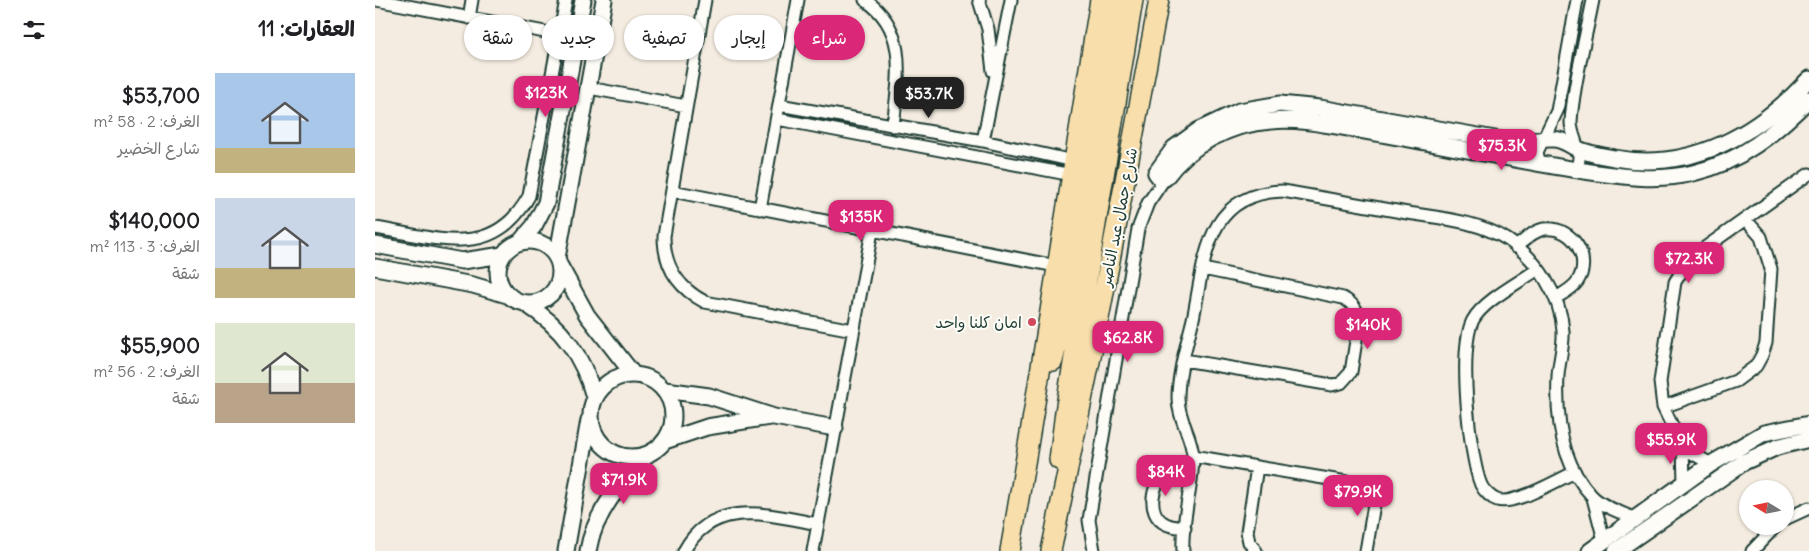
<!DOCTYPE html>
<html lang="ar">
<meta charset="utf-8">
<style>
:root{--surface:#fff;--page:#f2f2f2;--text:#202124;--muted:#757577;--accent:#db2777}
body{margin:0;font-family:Delius,"Playpen Sans Arabic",sans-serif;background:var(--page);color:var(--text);direction:rtl;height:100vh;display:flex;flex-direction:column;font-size:19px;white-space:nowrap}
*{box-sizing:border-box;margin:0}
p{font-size:16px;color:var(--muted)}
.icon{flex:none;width:28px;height:28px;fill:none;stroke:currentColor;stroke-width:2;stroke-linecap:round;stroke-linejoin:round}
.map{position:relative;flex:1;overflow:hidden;direction:ltr}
.side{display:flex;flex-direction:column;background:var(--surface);width:375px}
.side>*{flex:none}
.banner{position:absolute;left:15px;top:15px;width:475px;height:45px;direction:rtl;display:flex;gap:10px}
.needle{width:32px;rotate:280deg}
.buttons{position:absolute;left:1364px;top:480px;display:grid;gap:10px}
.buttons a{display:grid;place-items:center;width:55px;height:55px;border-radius:50%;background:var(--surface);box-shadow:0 1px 4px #0004;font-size:25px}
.price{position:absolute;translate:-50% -42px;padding:0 11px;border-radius:10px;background:var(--accent);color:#fff;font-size:16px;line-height:32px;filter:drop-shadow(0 1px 2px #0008)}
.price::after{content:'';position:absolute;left:50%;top:30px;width:15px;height:11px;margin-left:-8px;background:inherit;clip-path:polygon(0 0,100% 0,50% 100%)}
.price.selected{background:#222;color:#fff}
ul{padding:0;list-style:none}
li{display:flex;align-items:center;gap:15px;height:125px;padding:0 20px}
li span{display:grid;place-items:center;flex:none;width:140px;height:100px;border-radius:0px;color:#555}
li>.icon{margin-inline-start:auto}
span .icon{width:60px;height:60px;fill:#fffc;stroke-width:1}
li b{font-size:21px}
h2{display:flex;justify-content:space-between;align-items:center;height:60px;padding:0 20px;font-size:21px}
.chip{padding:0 18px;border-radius:22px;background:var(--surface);box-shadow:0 1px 4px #0004;font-size:18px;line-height:45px}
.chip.selected{background:var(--accent);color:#fff}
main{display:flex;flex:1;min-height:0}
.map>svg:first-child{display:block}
</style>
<main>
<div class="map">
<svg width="1434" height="551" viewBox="0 0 1434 551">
<rect width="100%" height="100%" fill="#f4ece0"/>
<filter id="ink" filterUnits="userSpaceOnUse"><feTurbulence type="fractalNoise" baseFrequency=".02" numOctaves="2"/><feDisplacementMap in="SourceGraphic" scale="10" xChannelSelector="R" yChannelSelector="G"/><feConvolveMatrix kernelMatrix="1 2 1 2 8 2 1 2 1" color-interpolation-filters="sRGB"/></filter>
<g filter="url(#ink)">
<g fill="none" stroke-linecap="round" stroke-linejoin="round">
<g stroke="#1f3d34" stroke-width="15">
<path id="minor" d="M 1,0 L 191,36
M 330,0 L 289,236 C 289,267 303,288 330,302 L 478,330
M 490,0 C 535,30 523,80 518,126
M 604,0 L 613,29 L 618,71
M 94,18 L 97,0
M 214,88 L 311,106
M 404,105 L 608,141 L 699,161
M 402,119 L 697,175
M 608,141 L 636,0
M 1165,165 L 1162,152 L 1182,111 L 1202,0
M 1200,170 C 1211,155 1196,138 1196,122 C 1198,85 1211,37 1218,0
M 297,191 L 681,266
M 385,209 L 423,0
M 0,228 C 60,237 118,262 154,196 L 191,0
M 1141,247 C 1150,240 1159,230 1170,229 C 1198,226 1218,259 1202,282 C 1197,289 1187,294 1181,298
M 1163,269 C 1145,282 1108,301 1098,320 C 1083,347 1094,456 1106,485 C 1109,491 1116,498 1122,500 C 1139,506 1183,480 1200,472
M 809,360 L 957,385 L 966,383 L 976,372 L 984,322 C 983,310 979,304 968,298 L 828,269
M 1288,407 L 1361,381 L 1381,366 L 1387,355 L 1391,343 L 1396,269 L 1386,237 L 1371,220
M 1308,448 L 1336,464
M 818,456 L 882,467 L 872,532 L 874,542 L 881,551
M 882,467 L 1002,487 L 991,551
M 1309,482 L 1308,448 L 1288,407 L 1285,382 L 1300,282 L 1314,259 L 1434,174
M 1218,498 L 1229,540
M 1410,519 L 1434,508
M 810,528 C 805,527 796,527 791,524 C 769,514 777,477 797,470 C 802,468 811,470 816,471
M 309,551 C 338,497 395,515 443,524
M 438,551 L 497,231
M 719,551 L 714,520 L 763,229 L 773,203 L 790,178
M 808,551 C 806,520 818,488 818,456 C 817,436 803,419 803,398 C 803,372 812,344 818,319 C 830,260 830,193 908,191 C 947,198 987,205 1027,212 C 1062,218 1102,220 1133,240 C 1162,259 1186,296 1188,331 C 1189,346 1184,361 1183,376 C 1181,417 1187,465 1217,496 C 1228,507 1247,513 1261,519
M 1377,551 L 1401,526"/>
</g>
<g stroke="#1f3d34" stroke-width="19">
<path id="tertiary" d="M 1434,79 C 1383,134 1317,172 1239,158 C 1227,156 1214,154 1203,149 C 1194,145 1188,139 1178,139 C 1165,138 1151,143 1137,142 L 945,108 L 905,104 L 864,111 L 824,130 L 799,148 L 781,173 L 785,178 L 790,178 C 815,144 855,124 896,121 C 927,118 959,126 990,131 C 1063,143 1136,160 1209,171 C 1245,176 1282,182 1318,173 C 1366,162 1400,133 1434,99
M123 272a31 31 0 1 1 62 0a31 31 0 1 1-62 0Z
M 145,242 L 159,226 L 171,203 L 208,0
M 0,245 L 87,261 L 128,255
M 182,258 L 229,0
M 185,266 L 212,315 L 258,374
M 0,267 L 98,285 L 132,295
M 151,304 C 187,327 208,356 219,397
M216 416a41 41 0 1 1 82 0a41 41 0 1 1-82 0Z
M 290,390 L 334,396 L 399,417 L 460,428
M 290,441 L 332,427 L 395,417
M 191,551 L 214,420
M 213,551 C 219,513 247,481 273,454
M 1215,551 L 1336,464 L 1389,433 L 1434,424
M 1241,551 L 1369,462 L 1402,447 L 1434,439"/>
</g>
<g stroke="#1f3d34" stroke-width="22">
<path id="primary" d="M 678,361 L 686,330 L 740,0
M 684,460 L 690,412 L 758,0
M 635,551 C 667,368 695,184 725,0
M 676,551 L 726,308 L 784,0"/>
</g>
<use href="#minor" stroke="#fdfcf7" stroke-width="11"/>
<use href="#tertiary" stroke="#fdfcf7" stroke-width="15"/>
<use href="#primary" stroke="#f8deab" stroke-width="19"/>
</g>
</g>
<circle fill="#d1495b" stroke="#fdfcf7" stroke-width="2" cx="657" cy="322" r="5"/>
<g text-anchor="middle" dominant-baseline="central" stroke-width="4" stroke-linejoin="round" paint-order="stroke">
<g font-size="16" fill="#1f3d34" stroke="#fdfcf7">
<text transform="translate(743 217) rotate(-79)">شارع جمال عبد الناصر</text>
</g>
<g font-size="16" fill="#1f3d34" stroke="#fdfcf7" text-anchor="end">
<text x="647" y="322">امان كلنا واحد</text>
</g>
</g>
</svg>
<div class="buttons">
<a><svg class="needle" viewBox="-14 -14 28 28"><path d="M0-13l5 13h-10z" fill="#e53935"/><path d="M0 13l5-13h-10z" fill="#757577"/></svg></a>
</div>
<b class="price" style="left:171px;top:118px">$123K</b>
<b class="price selected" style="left:554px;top:119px">$53.7K</b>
<b class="price" style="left:1127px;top:171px">$75.3K</b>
<b class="price" style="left:486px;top:242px">$135K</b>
<b class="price" style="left:1314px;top:284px">$72.3K</b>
<b class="price" style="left:993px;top:350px">$140K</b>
<b class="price" style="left:753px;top:363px">$62.8K</b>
<b class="price" style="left:1296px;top:465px">$55.9K</b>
<b class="price" style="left:791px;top:497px">$84K</b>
<b class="price" style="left:249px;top:505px">$71.9K</b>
<b class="price" style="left:983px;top:517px">$79.9K</b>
<div class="banner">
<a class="chip selected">شراء</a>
<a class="chip">إيجار</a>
<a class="chip">تصفية</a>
<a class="chip">جديد</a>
<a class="chip">شقة</a>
</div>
</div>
<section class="side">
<h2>العقارات: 11<svg class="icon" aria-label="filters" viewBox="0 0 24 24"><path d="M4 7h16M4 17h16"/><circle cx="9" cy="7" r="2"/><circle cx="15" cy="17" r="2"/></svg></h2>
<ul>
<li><span style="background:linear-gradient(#a9c7e8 75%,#c2b280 0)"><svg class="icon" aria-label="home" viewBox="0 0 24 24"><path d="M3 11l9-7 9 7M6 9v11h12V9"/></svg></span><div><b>$53,700</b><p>الغرف: 2 · 58 m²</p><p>شارع الخضير</p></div></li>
<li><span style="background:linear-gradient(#c9d6e8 70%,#c2b280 0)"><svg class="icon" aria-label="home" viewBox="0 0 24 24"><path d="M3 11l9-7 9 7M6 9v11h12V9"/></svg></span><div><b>$140,000</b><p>الغرف: 3 · 113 m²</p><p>شقة</p></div></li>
<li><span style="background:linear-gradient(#dfe7d0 60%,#b9a48a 0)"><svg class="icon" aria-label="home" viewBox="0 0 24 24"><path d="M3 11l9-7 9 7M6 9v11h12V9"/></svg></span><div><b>$55,900</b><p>الغرف: 2 · 56 m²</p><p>شقة</p></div></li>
</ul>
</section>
</main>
